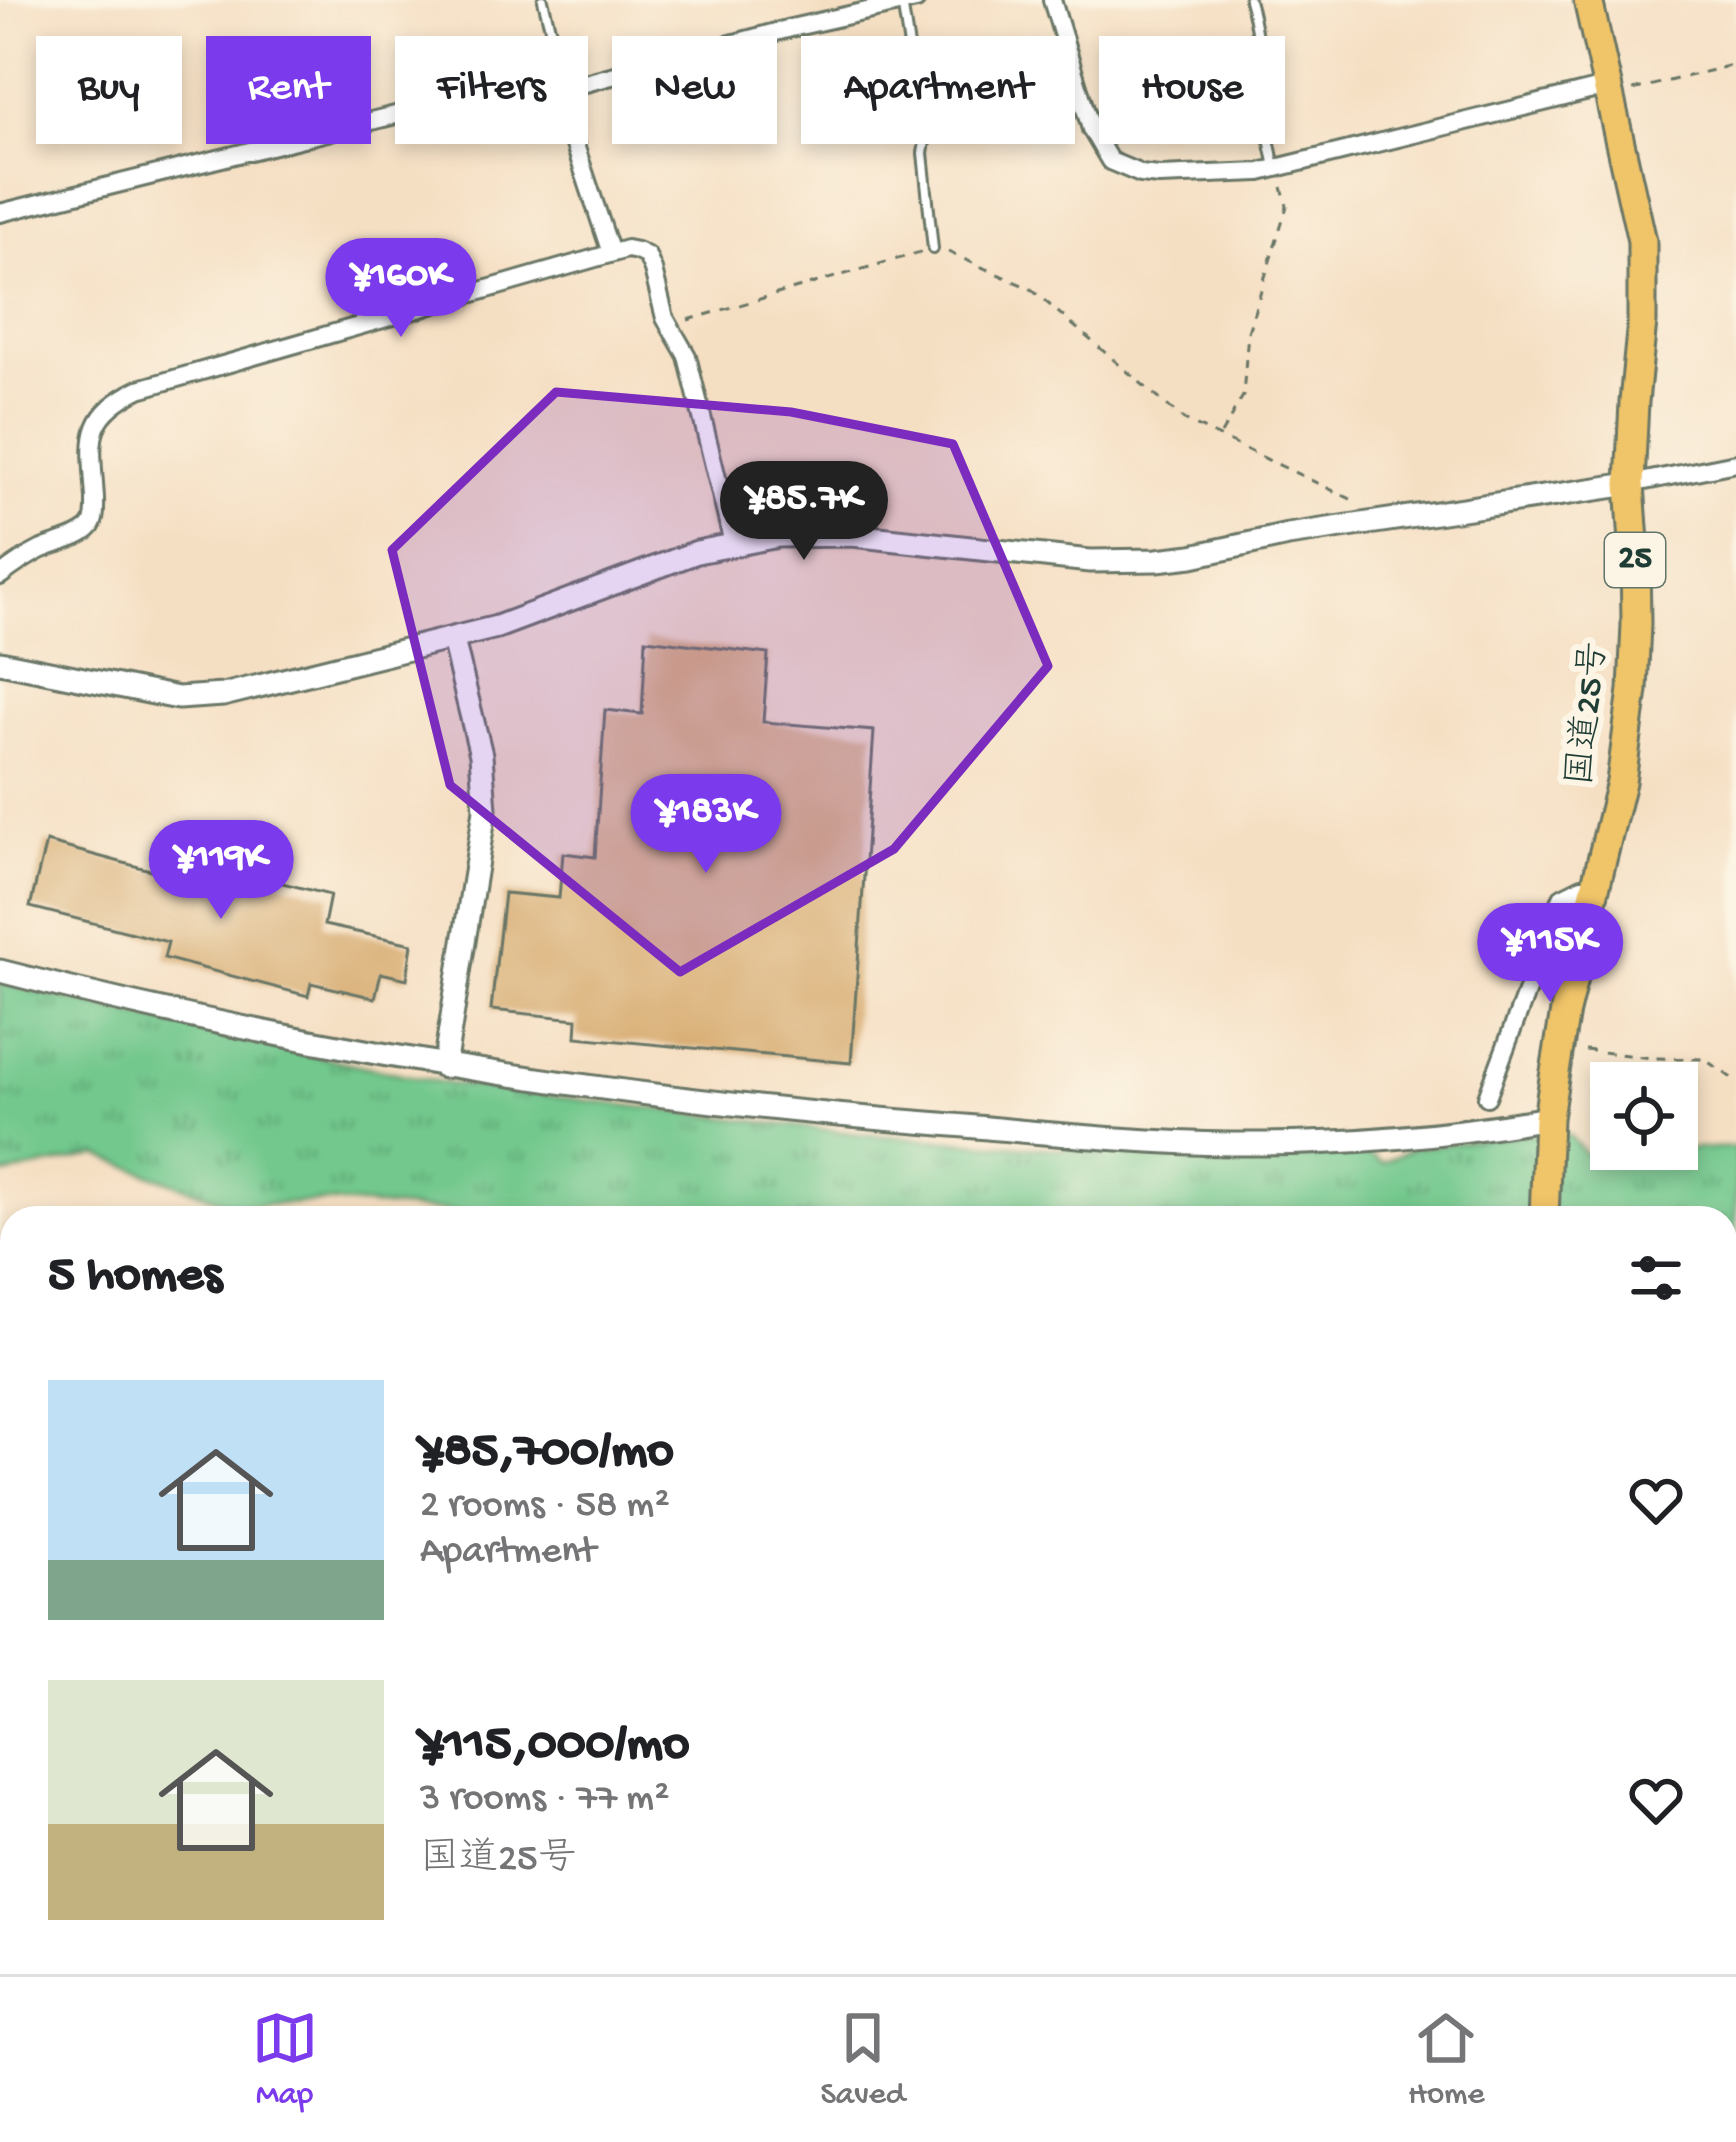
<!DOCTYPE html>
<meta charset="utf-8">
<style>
:root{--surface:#fff;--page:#f2f2f2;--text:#202124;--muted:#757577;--line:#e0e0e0;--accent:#7c3aed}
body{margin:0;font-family:"Gochi Hand","Klee One",sans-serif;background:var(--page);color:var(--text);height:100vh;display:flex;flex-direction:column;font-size:45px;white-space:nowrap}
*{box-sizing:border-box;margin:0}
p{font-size:39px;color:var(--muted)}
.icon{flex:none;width:66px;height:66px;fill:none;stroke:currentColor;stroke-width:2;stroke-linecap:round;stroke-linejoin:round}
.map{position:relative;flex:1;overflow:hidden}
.drawer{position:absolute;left:0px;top:1206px;width:1737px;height:768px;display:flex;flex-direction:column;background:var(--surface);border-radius:36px 36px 0 0;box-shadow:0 6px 18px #0003}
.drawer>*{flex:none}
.guide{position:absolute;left:36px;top:36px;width:1665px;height:108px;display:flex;gap:24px}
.buttons{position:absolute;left:1590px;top:1062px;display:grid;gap:24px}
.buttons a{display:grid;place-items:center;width:108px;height:108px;border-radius:0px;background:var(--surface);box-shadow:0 6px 18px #0003;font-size:60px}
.price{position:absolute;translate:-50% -102px;padding:0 27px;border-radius:42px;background:var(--accent);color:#fff;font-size:39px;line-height:78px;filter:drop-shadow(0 3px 6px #0008)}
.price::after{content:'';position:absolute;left:50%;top:72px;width:36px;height:27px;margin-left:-18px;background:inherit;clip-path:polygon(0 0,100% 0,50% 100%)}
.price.selected{background:#222;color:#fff}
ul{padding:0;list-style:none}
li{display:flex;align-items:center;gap:36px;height:300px;padding:0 48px}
li span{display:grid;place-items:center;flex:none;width:336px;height:240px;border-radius:0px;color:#555}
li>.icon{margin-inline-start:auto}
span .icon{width:144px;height:144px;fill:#fffc;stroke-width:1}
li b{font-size:51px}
h2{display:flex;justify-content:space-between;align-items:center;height:144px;padding:0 48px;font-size:51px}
.chip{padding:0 42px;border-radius:0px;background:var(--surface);box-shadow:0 6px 18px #0003;font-size:42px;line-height:108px}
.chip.selected{background:var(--accent);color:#fff}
.tab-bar{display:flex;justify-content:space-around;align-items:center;height:168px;border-top:3px solid var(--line);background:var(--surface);font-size:33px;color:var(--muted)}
.tab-bar a{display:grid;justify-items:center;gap:6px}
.tab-bar .selected{color:var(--accent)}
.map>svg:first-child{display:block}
</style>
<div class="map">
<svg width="1736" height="1974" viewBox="0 0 1736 1974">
<defs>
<pattern id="grass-tufts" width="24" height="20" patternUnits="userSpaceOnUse" patternTransform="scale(3)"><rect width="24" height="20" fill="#72c88d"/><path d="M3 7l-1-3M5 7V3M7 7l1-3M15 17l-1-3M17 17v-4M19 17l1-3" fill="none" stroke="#5da474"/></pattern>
</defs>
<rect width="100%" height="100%" fill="#fcf5e5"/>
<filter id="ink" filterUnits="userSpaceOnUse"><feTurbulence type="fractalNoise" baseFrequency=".00833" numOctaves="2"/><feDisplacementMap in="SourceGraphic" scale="24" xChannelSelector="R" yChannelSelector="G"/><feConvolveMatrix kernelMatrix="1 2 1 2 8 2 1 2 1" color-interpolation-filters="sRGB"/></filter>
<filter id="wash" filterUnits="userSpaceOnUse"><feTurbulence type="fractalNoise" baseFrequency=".004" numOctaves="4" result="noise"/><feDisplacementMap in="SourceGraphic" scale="48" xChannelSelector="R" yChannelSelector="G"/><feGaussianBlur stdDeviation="2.7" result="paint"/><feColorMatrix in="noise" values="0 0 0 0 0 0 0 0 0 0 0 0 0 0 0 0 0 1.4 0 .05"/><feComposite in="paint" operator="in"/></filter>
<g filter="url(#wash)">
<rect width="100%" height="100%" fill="#f5dfc3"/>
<path fill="url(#grass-tufts)" stroke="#488260" stroke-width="3" d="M 0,983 L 244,1041 L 444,1083 L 860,1134 L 1113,1153 L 1300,1156 L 1363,1152 L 1382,1163 L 1415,1148 L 1527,1134 L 1569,1135 L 1585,1154 L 1736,1147 L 1736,1378 L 1725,1375 L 1725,1218 L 533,1218 L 321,1202 L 237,1206 L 98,1155 L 0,1176 Z
M 1725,1493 L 1736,1495 L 1736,1782 L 1725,1782 Z
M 0,1611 L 12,1611 L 12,1733 L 0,1732 Z"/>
<g id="blocks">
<path fill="#d8ad73" d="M 646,639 L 768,654 L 763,722 L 874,731 L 851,1063 L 576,1037 L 577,1019 L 491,1010 L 504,893 L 559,898 L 563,853 L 595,857 L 605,710 L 642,714 Z
M 46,842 L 183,879 L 188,859 L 330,895 L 324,925 L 412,944 L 407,979 L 381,973 L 375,998 L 311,983 L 308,996 L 164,958 L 168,942 L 30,907 Z"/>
</g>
</g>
<g filter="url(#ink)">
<use href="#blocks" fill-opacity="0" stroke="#6a7666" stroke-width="3"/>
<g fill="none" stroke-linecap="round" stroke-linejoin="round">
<g stroke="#6a7666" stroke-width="14">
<path id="service" d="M 543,0 L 563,80
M 1249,0 C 1265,55 1260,114 1276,169
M 902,2 L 915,85 L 927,131 L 923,153 L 933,249"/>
</g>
<g stroke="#6a7666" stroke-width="22">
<path id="minor" d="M 1052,0 L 1091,129 L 1110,161 L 1141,174 L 1159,176 L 1260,172 L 1609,86
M 563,80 L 569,127 L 611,253
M 0,213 L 553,76 L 574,86 L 791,28 L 916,0
M 1630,484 L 1736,463
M 0,576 C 13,566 26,557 40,550 C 54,543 81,539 91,526 C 96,519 95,508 95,499 C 92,443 81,417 139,389 L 627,249 L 637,251 L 647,256 L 653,270 L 665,318 L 687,356 L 733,543
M 1487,1097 L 1562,897 L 1582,887 L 1597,888
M 1725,1841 L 1736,1840
M 567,1962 L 569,1974
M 691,1962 L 694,1974
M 802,1962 L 803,1974
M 972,1962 L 973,1974
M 1692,1962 L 1693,1974
M 1,1974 L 12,1869"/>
</g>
<g stroke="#6a7666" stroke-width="27">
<path id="tertiary" d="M 0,662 L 178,698 L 223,695 L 497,627 L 697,552 L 778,536 L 852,535 L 1090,561 L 1157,560 L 1192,556 L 1288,535 L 1630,484
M 0,971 C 310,1052 622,1099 941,1124 C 1037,1132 1135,1143 1232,1144 C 1337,1145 1444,1136 1548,1118
M 444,1067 L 485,810 L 481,755 L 453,640"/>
</g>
<g stroke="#6a7666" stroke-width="33">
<path id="trunk" d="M 1544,1218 L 1548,1118 L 1554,1078 L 1565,1011 L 1621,782 L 1633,690 L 1636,624 L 1635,557 L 1630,484 L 1634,402 L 1642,322 L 1642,241 L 1588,0
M 1519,1974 L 1520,1962"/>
</g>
<path stroke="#6a7666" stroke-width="3" stroke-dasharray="9 9" stroke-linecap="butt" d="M 1633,90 L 1736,64
M 948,252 L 1031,289 L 1184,420 L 1355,501
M 688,320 L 921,252
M 1221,434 L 1243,396 L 1248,332 L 1287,206 L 1282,187
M 1585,1050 L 1652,1058 L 1704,1059 L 1736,1081
M 0,1761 L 12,1763
M 1725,1804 L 1736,1804"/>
<use href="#service" stroke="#fff" stroke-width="8"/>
<use href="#minor" stroke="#fff" stroke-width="16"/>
<use href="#tertiary" stroke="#fff" stroke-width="21"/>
<use href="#trunk" stroke="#f0c469" stroke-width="27"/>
</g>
</g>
<path fill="#7b2cbf" fill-opacity="0.2" stroke="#7b2cbf" stroke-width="9" stroke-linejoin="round" d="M 556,392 L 791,412 L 953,444 L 1048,666 L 894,849 L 680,972 L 450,785 L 392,550 Z"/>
<g text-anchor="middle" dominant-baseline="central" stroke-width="12" stroke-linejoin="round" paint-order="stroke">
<rect fill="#fcf5e5" stroke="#617469" stroke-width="3" x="1605" y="533" width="60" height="54" rx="9"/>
<g font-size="33" font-weight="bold" fill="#1f3d34">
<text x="1635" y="560">25</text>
</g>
<g font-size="36" fill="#1f3d34" stroke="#fcf5e5">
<text transform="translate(1590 714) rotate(-84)">国道25号</text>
</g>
</g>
</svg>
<div class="buttons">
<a><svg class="icon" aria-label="locate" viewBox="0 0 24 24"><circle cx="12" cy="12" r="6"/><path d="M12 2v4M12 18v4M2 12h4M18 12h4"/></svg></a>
</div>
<b class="price" style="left:401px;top:340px">¥160K</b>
<b class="price selected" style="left:804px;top:563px">¥85.7K</b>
<b class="price" style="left:706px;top:876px">¥183K</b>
<b class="price" style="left:221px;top:922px">¥119K</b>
<b class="price" style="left:1550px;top:1005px">¥115K</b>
<div class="guide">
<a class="chip">Buy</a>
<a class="chip selected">Rent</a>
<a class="chip">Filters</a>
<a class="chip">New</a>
<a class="chip">Apartment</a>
<a class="chip">House</a>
</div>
<section class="drawer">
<h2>5 homes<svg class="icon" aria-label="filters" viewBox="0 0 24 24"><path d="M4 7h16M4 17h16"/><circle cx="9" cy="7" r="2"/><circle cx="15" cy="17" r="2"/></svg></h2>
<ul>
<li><span style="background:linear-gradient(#bfe0f5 75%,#7fa58c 0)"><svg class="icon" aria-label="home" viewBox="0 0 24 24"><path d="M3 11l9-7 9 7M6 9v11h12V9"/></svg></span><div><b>¥85,700/mo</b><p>2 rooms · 58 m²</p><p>Apartment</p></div><svg class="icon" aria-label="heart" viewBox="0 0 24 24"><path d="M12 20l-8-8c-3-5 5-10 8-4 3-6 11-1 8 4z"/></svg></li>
<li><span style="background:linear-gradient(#dfe7d0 60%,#c2b280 0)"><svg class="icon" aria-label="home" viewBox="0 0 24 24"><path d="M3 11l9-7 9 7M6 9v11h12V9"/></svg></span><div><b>¥115,000/mo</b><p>3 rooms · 77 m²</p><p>国道25号</p></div><svg class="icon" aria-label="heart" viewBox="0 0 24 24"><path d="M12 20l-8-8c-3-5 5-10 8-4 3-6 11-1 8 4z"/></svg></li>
</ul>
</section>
</div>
<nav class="tab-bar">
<a class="selected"><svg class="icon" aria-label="map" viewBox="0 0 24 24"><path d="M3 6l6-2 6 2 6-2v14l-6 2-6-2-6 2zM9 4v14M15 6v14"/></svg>Map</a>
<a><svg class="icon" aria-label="saved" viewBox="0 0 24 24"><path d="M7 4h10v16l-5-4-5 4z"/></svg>Saved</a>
<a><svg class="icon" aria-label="home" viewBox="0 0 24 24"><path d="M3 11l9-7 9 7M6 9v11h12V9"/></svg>Home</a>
</nav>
